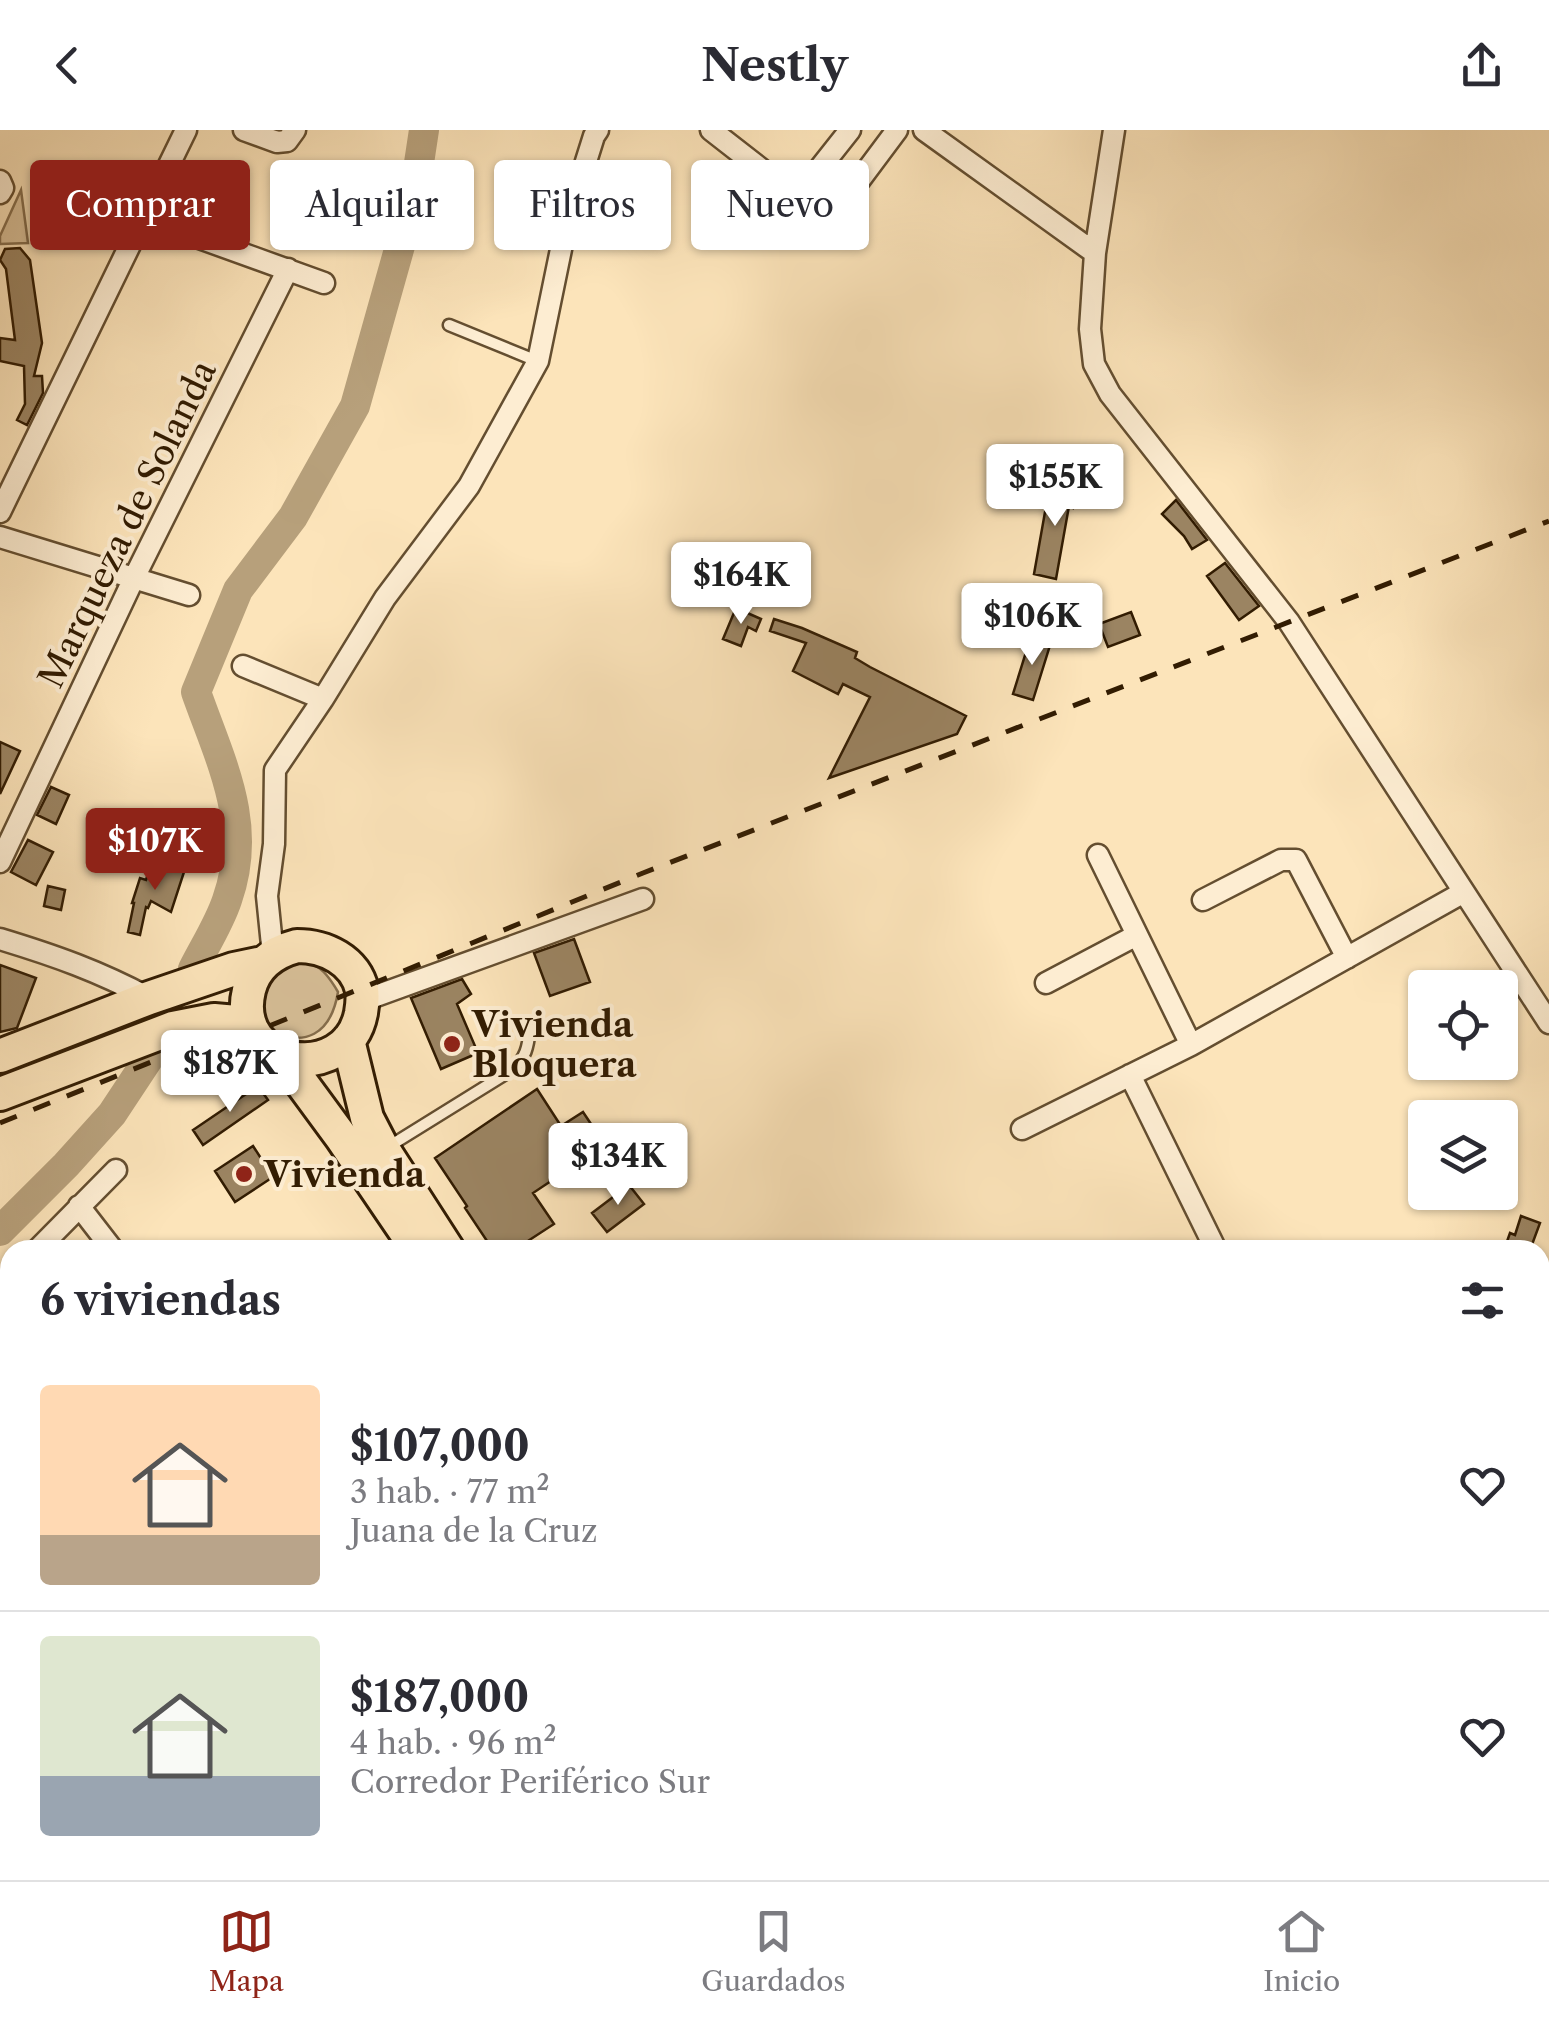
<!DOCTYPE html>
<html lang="es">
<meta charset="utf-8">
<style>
:root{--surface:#fff;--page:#f7f7f7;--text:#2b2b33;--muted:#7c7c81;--line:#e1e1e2;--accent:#8f2418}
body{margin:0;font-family:"Libre Caslon Text",serif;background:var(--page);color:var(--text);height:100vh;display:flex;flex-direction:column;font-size:38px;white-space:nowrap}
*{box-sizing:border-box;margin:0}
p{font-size:32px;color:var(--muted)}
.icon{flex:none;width:55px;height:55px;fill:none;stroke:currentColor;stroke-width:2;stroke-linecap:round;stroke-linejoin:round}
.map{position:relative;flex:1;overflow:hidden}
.side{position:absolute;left:0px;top:1110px;width:1550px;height:640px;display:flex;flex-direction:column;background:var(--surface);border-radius:30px 30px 0 0;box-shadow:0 2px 8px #0004}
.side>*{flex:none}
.banner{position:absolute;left:30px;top:30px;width:1000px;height:90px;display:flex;gap:20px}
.tools{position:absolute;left:1408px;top:840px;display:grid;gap:20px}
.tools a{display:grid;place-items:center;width:110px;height:110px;border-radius:10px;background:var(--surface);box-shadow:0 2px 8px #0004;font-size:50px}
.price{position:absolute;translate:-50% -85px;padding:0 22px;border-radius:10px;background:#fff;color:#222;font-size:32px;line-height:65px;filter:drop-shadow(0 2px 5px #0008)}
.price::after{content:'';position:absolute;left:50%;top:60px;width:30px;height:22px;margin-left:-15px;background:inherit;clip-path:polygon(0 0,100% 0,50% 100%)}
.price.current{background:var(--accent);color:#fff}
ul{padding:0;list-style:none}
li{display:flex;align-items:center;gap:30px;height:250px;padding:0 40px}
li+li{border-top:2px solid var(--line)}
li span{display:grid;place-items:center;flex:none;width:280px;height:200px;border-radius:10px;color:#555}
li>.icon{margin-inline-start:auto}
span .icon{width:120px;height:120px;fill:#fffc;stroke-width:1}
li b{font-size:42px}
h2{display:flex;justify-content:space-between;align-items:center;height:120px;padding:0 40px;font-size:42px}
.chip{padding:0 35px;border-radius:10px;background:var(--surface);box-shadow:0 2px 8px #0004;font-size:35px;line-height:90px}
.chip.current{background:var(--accent);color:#fff}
header{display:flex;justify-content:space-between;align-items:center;height:130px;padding:0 40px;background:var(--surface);font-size:45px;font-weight:700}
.dock{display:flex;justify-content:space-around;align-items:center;height:140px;border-top:2px solid var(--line);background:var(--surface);font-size:28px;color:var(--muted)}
.dock a{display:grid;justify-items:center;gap:5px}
.dock .current{color:var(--accent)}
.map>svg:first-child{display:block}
</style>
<header><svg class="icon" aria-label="back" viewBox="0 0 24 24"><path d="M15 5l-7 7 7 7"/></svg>Nestly<svg class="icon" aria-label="share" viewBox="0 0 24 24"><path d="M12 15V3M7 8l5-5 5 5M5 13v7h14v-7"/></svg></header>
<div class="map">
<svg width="1549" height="1750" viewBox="0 0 1549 1750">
<rect width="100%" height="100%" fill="#fce4ba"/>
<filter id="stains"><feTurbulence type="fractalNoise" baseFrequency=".002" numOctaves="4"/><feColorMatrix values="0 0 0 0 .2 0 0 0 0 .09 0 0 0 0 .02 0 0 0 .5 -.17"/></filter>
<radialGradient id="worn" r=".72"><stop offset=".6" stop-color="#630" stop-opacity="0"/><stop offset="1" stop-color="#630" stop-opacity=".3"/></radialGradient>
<path fill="#dac29b" stroke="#866f4e" stroke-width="2.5" d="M 21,60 L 28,113 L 0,114 L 0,106 Z
M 279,832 C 313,832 320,831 338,862 C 331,904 305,919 267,899 L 256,865 Z
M 0,1291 L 10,1300 L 10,1469 L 7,1472 L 0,1466 Z
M 10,1569 L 10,1740 L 168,1740 L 156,1750 L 0,1750 L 0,1577 Z"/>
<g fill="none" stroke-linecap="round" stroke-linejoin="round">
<path stroke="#b7a07b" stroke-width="30" d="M 193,839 C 204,817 219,794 227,770 C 254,694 221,633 196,562 L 238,460 L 293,387 L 355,276 L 414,66 L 424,0
M 0,1101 L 66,1035 L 112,984 L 151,925"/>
</g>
<path fill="#9b8462" stroke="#321c02" stroke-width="2.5" d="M 20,118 L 30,130 L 42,213 L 34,246 L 42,246 L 43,263 L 27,295 L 17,290 L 25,274 L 24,236 L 0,231 L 0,208 L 15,210 L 6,139 L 0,130 L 5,119 Z
M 1056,349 L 1080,358 L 1073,378 L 1069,376 L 1056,449 L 1034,444 L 1045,382 Z
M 1176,370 L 1207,410 L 1192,419 L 1184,406 L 1162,384 Z
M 1225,433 L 1259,476 L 1239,490 L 1207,446 Z
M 736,478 L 761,489 L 756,501 L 748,497 L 741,516 L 723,509 Z
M 1131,482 L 1140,505 L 1108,517 L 1099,494 Z
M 774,489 L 802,498 L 857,522 L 855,528 L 870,537 L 966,586 L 957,604 L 829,648 L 870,567 L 843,554 L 838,564 L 793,541 L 806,513 L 770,501 Z
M 1031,506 L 1051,512 L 1033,570 L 1013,564 Z
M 0,612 L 20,621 L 0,664 Z
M 51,657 L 69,665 L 56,694 L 37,685 Z
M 28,710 L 53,722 L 36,755 L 11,742 Z
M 152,730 L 184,742 L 171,782 L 151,771 L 148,778 L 146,777 L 140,805 L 128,802 L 134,773 L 132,773 L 140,748 L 146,750 Z
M 48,756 L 65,760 L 61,780 L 44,776 Z
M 574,809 L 590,852 L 550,866 L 534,823 Z
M 0,835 L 36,848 L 17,898 L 0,902 Z
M 462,849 L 471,864 L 457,874 L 478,923 L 441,939 L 411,868 Z
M 258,956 L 268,970 L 203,1015 L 193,1000 Z
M 537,959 L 561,996 L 583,982 L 605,1015 L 533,1063 L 554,1094 L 514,1120 L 493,1120 L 465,1078 L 467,1076 L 435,1028 Z
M 253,1016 L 273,1047 L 235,1072 L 215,1041 Z
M 629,1055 L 644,1074 L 607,1102 L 592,1083 Z
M 1521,1086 L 1540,1093 L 1530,1120 L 1504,1120 L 1510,1103 L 1515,1105 Z"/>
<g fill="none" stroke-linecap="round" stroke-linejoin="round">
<g stroke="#644e30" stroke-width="15">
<path id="service" d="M 449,195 L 537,231
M 388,1017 L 512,940 C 526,928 528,917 530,899
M 945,1740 L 954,1750
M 979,1740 L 987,1750
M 1041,1740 L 1049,1750
M 1094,1740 L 1103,1750
M 1198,1740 L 1202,1750
M 1135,1750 L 1154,1740"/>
</g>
<g stroke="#644e30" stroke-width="25">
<path id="minor" d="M 244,0 L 277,12 L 287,11 L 295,0
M 711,0 L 797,67 L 819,77 L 841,75 L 897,0
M 924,0 L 1095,123
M 1114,0 L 1095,123 L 1090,199 L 1094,234 L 1110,264 L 1289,492 L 1549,893
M 0,51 L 3,58 L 0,63
M 797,67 L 850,0
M 144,88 L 324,153
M 0,382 L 186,0
M 0,407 L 189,465
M 243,536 L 323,569
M 1098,725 L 1191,915
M 0,732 L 134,448 L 288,139
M 1203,770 L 1281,730 L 1296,730 L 1347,828
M 0,809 C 56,826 98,841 149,868
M 273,825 L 267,766 L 274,714 L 275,640 L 323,569 L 385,468 L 469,356 L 538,231 L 566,95 L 594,6 L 598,0
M 1046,853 L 1137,805
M 362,871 L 643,769
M 1130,945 L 1216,1120
M 1022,999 L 1191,915 L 1464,762
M 79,1076 L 113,1120
M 37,1120 L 116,1040
M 0,1159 L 10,1148
M 0,1180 L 10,1192
M 1540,1182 L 1549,1160
M 1540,1234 L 1549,1238
M 1540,1393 L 1549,1399
M 1486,1740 L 1501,1750
M 62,1750 L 74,1740
M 573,1750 L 579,1740
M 1224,1750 L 1238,1740"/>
</g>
<g stroke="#644e30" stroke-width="30">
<path id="tertiary" d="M 261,1750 L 274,1740"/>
</g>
<g stroke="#321c02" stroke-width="32">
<path id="secondary" d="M 0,1506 L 10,1498
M 0,1548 L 10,1540"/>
</g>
<g stroke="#321c02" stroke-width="38">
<path id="primary" d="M 297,816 C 325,816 355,830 362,860 C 363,866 362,877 361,883 C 347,956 230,938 249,860 C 255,835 274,822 297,816 Z
M 348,910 L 367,988 L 383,1019 L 448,1120
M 281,925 L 342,1008 L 418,1120
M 0,926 L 149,868 L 234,839 L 263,833
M 0,964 L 173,898 L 214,890 L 248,893
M 812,1740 L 818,1750
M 844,1740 L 850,1750"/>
</g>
<path stroke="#321c02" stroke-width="2.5" stroke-dasharray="2.5 5" stroke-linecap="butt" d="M 0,1730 L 10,1722
M 169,1740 L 170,1743
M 0,1747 L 10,1739
M 9,1750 L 22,1740"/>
<use href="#service" stroke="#fdedd2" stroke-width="10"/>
<use href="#minor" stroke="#fdedd2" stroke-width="20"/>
<use href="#tertiary" stroke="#fdedd2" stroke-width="25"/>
<use href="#secondary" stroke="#fdedd2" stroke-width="28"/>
<use href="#primary" stroke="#fce4ba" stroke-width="32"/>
<path stroke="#321c02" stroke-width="5" stroke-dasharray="18 18" stroke-linecap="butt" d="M 0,993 L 186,918 L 252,903 L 643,743 L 1549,391"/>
</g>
<g fill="#8f2418" stroke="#fdedd2" stroke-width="4">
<circle cx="452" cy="914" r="10"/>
<circle cx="244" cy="1044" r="10"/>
</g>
<g text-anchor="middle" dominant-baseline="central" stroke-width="8" stroke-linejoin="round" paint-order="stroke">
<g font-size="35" fill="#321c02" stroke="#fdedd2">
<text transform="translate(127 394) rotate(-64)">Marqueza de Solanda</text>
</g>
<g font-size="35" font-weight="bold" fill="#321c02" stroke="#fdedd2" text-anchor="start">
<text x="472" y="894">Vivienda<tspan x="472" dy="40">Bloquera</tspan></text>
<text x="264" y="1044">Vivienda</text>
</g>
</g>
<rect width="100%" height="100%" filter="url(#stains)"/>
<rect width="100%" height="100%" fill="url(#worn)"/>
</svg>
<div class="tools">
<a><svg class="icon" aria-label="locate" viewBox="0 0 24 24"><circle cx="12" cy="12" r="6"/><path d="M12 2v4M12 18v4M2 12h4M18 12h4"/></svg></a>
<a><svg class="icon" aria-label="layers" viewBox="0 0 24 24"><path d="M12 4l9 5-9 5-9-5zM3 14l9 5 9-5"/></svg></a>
</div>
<b class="price" style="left:1055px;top:399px">$155K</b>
<b class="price" style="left:741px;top:497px">$164K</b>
<b class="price" style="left:1032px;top:538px">$106K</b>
<b class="price current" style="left:155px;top:763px">$107K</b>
<b class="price" style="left:230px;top:985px">$187K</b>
<b class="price" style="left:618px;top:1078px">$134K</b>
<div class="banner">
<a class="chip current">Comprar</a>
<a class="chip">Alquilar</a>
<a class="chip">Filtros</a>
<a class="chip">Nuevo</a>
</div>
<section class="side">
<h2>6 viviendas<svg class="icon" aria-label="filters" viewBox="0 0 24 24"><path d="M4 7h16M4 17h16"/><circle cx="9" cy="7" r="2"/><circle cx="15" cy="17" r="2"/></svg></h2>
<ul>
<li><span style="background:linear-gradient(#ffd9b3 75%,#b9a48a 0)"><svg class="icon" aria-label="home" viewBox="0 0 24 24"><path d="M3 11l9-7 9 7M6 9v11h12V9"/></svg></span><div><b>$107,000</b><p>3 hab. · 77 m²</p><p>Juana de la Cruz</p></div><svg class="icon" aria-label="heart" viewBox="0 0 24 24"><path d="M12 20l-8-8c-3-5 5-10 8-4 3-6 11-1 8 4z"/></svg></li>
<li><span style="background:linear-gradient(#dfe7d0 70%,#9aa5b1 0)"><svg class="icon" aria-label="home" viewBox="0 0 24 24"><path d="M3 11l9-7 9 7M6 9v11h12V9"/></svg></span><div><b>$187,000</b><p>4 hab. · 96 m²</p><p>Corredor Periférico Sur</p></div><svg class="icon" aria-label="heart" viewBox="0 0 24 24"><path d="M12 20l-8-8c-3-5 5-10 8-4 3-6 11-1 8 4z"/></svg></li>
</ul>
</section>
</div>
<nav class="dock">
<a class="current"><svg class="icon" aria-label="map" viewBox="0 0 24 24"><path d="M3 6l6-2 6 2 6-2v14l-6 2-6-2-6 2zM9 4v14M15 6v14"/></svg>Mapa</a>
<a><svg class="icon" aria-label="saved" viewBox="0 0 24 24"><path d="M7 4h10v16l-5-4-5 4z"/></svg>Guardados</a>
<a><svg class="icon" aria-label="home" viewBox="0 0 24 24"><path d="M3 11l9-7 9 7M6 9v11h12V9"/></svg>Inicio</a>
</nav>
